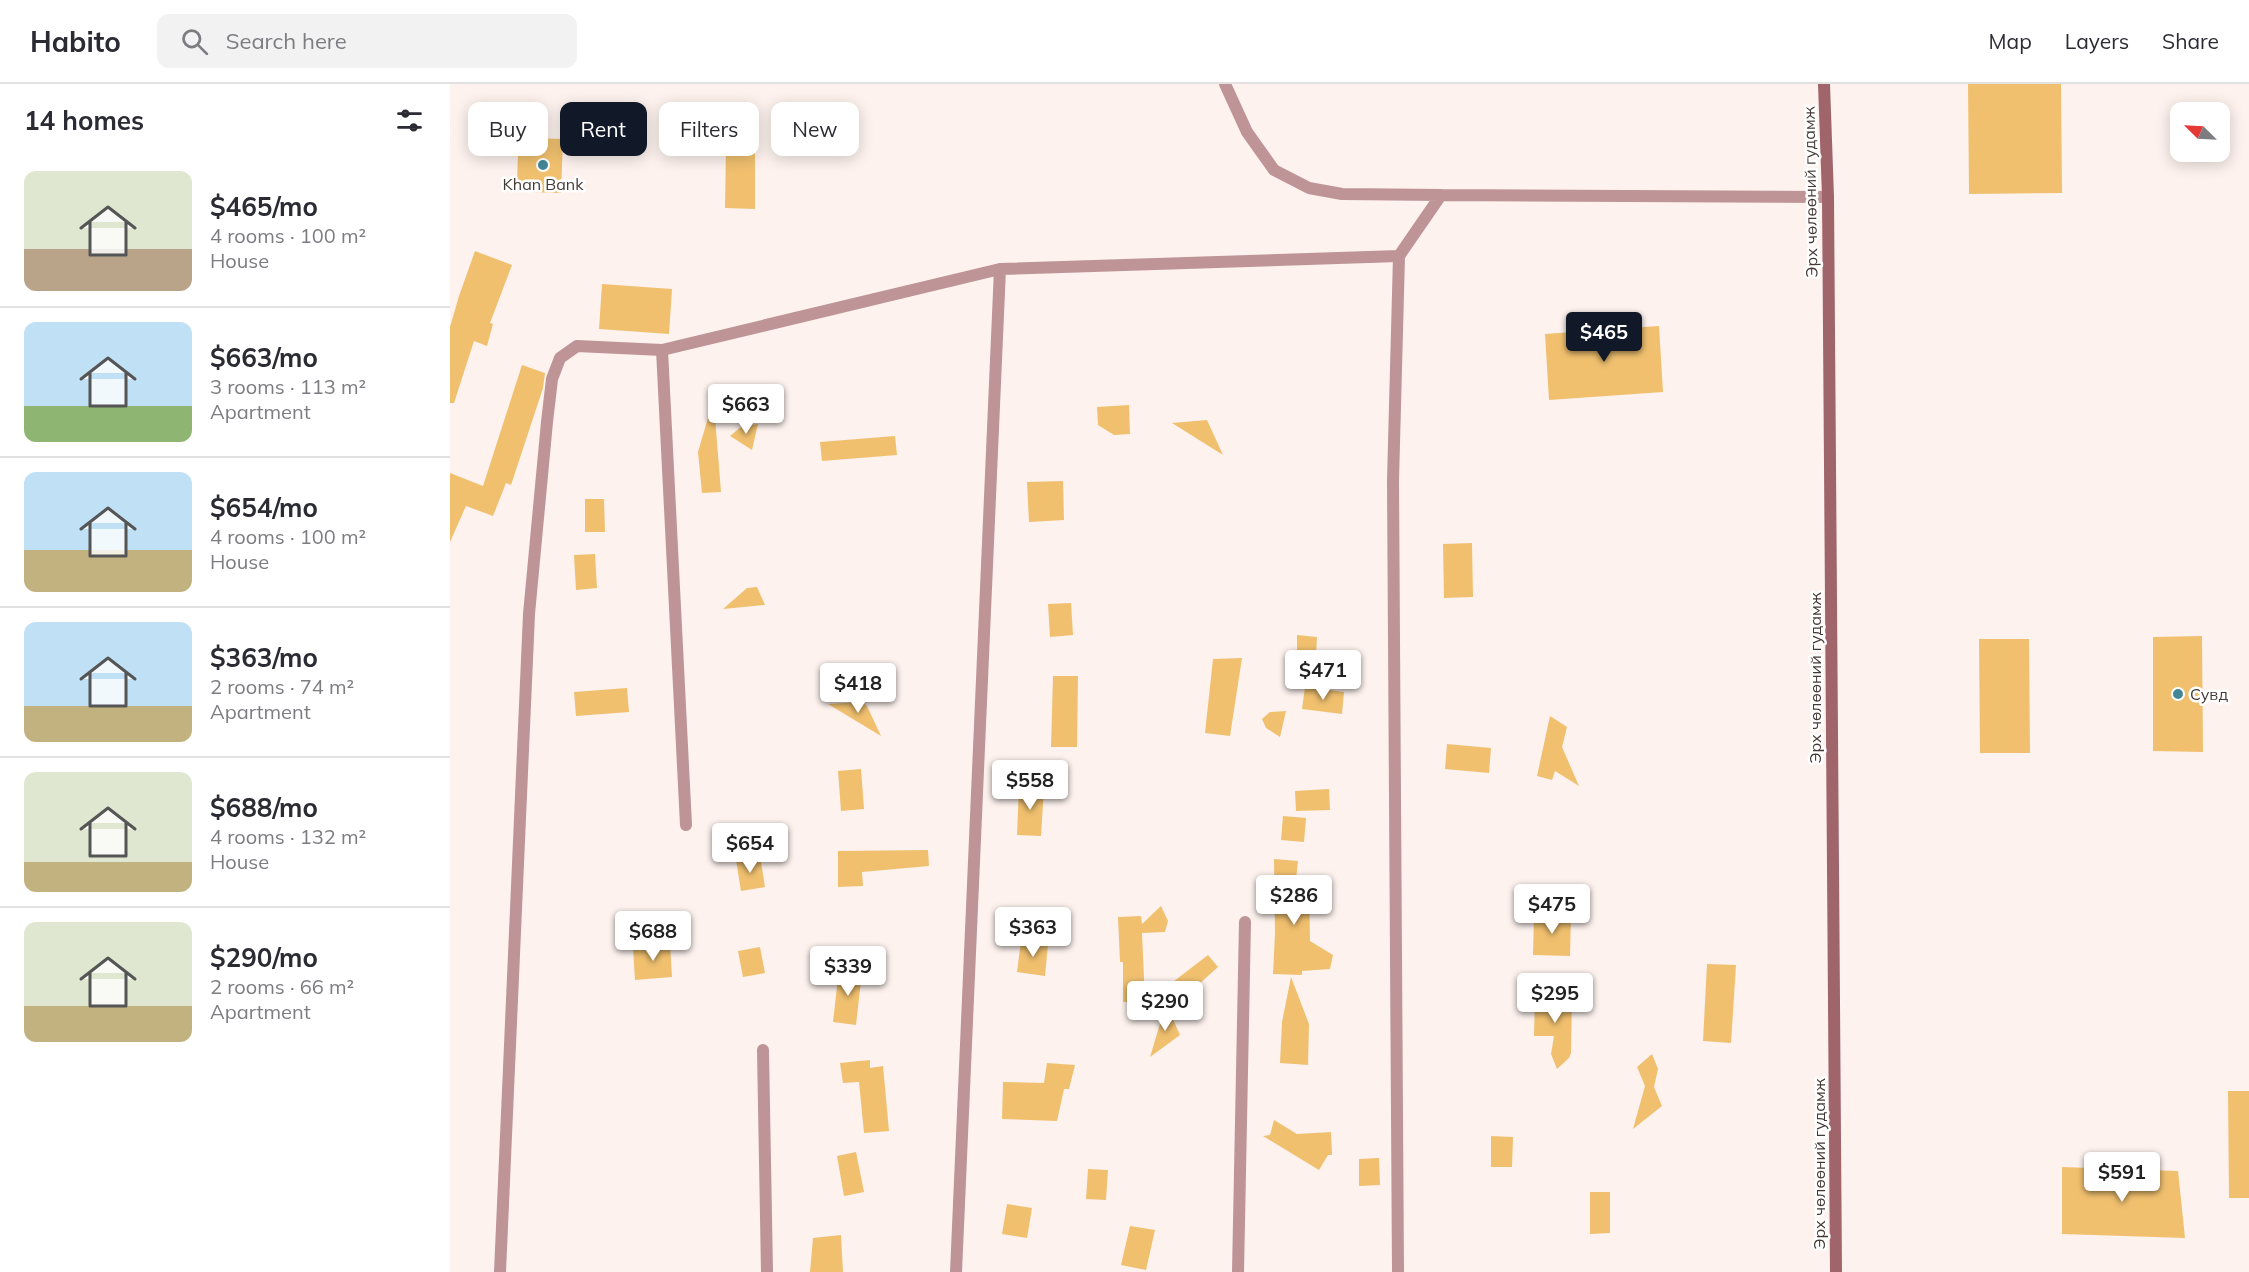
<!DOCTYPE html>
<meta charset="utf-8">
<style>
:root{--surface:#fff;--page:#f2f2f3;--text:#2b2b33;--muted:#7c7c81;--line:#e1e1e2;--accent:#111827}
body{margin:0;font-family:Mulish,sans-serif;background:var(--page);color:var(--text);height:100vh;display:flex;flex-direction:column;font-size:22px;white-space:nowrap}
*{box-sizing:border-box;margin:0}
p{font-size:20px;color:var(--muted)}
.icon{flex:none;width:33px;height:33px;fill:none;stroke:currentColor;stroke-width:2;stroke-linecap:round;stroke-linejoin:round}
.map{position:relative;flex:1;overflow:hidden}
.details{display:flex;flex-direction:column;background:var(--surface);width:450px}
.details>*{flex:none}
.hud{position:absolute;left:18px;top:18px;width:570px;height:54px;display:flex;gap:12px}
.needle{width:39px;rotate:294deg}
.buttons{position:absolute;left:1720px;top:18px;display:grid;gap:12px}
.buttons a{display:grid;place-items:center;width:60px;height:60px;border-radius:12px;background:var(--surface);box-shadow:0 3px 15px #0003;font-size:30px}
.price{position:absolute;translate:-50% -51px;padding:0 14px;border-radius:6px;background:#fff;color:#222;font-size:20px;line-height:39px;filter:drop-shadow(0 2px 3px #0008)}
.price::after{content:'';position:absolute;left:50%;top:36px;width:18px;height:14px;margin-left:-9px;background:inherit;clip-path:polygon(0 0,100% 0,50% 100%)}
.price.active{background:var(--accent);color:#fff}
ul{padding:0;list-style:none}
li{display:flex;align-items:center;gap:18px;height:150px;padding:0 24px}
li+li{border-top:2px solid var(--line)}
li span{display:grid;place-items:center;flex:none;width:168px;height:120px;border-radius:12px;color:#555}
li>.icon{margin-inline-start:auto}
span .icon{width:72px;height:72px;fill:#fffc;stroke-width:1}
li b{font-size:26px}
h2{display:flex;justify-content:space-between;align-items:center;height:72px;padding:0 24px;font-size:26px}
.tag{padding:0 21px;border-radius:12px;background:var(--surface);box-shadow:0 3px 15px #0003;font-size:21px;line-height:54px}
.tag.active{background:var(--accent);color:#fff}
header{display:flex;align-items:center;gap:36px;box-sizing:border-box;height:84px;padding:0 30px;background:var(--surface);border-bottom:2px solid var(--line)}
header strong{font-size:28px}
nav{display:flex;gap:33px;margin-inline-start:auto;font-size:21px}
.search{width:420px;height:54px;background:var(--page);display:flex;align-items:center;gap:15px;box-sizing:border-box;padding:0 21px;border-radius:12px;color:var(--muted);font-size:22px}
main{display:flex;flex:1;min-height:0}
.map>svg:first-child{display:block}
</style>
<header>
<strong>Habito</strong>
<div class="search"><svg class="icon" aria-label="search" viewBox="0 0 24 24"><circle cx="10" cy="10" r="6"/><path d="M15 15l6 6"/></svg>Search here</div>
<nav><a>Map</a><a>Layers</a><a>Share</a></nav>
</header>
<main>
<section class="details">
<h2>14 homes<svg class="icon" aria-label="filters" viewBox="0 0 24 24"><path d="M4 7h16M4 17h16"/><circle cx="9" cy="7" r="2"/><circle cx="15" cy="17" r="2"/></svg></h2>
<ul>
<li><span style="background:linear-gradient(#dfe7d0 65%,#b9a48a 0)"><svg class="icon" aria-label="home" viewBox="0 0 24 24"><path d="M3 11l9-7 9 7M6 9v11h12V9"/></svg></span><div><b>$465/mo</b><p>4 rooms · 100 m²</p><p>House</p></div></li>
<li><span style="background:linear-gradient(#bfe0f5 70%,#8fb573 0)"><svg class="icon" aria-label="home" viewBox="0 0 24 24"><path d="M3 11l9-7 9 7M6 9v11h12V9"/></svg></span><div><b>$663/mo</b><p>3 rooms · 113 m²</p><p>Apartment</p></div></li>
<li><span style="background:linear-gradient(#bfe0f5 65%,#c2b280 0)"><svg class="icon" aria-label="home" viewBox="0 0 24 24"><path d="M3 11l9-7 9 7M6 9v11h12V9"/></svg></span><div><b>$654/mo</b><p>4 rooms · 100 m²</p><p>House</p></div></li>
<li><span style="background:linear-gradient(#bfe0f5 70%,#c2b280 0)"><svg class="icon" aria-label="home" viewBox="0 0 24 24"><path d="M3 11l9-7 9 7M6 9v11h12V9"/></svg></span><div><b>$363/mo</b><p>2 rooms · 74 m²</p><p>Apartment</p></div></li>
<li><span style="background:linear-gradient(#dfe7d0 75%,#c2b280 0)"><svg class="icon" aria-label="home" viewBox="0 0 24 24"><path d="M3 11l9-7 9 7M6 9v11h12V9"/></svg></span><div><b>$688/mo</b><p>4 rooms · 132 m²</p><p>House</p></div></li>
<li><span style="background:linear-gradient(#dfe7d0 70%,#c2b280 0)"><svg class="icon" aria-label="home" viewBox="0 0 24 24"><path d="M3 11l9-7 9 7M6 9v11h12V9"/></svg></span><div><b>$290/mo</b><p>2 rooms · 66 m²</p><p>Apartment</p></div></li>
</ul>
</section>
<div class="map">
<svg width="1799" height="1188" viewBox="0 0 1799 1188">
<rect width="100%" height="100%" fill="#fdf2ee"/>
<path fill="#f0c06f" d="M 1518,0 L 1611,0 L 1612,109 L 1519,110 Z
M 81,54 L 113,55 L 111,109 L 78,108 L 78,99 L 67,99 L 68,69 L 80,69 Z
M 276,63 L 305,63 L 305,125 L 275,124 Z
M 25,167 L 62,181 L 40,239 L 43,240 L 37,262 L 24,257 L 4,319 L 0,319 L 0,243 L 9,212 Z
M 152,200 L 222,205 L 219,250 L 149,245 Z
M 1209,242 L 1213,308 L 1099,316 L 1095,250 Z
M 72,281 L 95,289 L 93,304 L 61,401 L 56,399 L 43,432 L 16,422 L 0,458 L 0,389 L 33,402 Z
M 262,320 L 264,321 L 271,408 L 252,409 L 248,368 Z
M 679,321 L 680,350 L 664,351 L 648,341 L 647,323 Z
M 757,336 L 773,371 L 722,339 Z
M 308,340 L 302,366 L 280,352 L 292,342 Z
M 445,352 L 447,371 L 372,377 L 370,358 Z
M 613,397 L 614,436 L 579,438 L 577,398 Z
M 135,415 L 154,415 L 155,448 L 135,448 Z
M 1022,459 L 1023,513 L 994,514 L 993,460 Z
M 145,470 L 147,504 L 126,506 L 124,471 Z
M 307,503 L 315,521 L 273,525 L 297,504 Z
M 621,519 L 623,551 L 600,553 L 598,520 Z
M 847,551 L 867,553 L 866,571 L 847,573 Z
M 1752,552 L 1753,668 L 1703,667 L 1703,553 Z
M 1529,555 L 1579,555 L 1580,669 L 1530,669 Z
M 792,574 L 780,652 L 755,649 L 763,575 Z
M 603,592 L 628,592 L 627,663 L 601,663 Z
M 855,603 L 894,608 L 892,630 L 852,625 Z
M 177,604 L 179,628 L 126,632 L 124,608 Z
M 412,618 L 417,622 L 431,652 L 378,620 Z
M 836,627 L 830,653 L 816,644 L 812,635 L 820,628 Z
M 1100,632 L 1117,643 L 1112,663 L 1129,702 L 1105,687 L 1102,696 L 1087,692 Z
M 997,660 L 1041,664 L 1039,689 L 995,685 Z
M 411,685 L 414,725 L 391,727 L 388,687 Z
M 569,702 L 594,703 L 591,752 L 567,751 Z
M 879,705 L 880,726 L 846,727 L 845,707 Z
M 833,732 L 856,734 L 854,758 L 831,756 Z
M 478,766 L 479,782 L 412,788 L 413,802 L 388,803 L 388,767 Z
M 310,772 L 315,803 L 291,807 L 286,776 Z
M 824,775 L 848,777 L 845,804 L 859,803 L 860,857 L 883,871 L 880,885 L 852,887 L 852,891 L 823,890 L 825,849 Z
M 711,822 L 718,837 L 715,848 L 692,849 L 695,918 L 673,918 L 673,878 L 670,878 L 668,833 L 691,832 L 692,840 Z
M 1084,831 L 1121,831 L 1120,872 L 1083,871 Z
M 571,857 L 598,860 L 595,892 L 567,888 Z
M 220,860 L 222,893 L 185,896 L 183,864 Z
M 310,863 L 315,889 L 293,893 L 288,867 Z
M 758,871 L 768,883 L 729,918 L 697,918 Z
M 1257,880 L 1286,881 L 1281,959 L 1253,957 Z
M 389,885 L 412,888 L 406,941 L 383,938 Z
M 841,893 L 859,940 L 858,981 L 830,979 L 832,938 Z
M 1085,911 L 1122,911 L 1121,969 L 1119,974 L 1107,985 L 1101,970 L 1104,952 L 1084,952 Z
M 716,920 L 730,951 L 700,973 Z
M 1202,970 L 1208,985 L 1204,1003 L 1212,1022 L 1183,1045 L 1195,1002 L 1187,983 Z
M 420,976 L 420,984 L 433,982 L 439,1047 L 414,1049 L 409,998 L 393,999 L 390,979 Z
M 597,979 L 625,981 L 619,1005 L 614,1005 L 607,1037 L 552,1035 L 553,998 L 594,999 Z
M 1778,1007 L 1799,1007 L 1799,1114 L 1779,1114 Z
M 824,1036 L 847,1050 L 881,1048 L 882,1071 L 878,1071 L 869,1086 L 813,1052 L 820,1051 Z
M 1041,1052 L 1063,1053 L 1062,1083 L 1041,1083 Z
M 406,1068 L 414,1108 L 394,1112 L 387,1072 Z
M 929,1074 L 930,1101 L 909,1102 L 909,1075 Z
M 1612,1083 L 1728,1087 L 1735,1154 L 1612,1150 Z
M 638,1085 L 658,1086 L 656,1116 L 636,1115 Z
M 1140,1108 L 1160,1108 L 1160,1149 L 1140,1150 Z
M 557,1120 L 582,1124 L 577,1154 L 552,1150 Z
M 680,1142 L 705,1146 L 696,1186 L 671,1181 Z
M 391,1151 L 393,1188 L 360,1188 L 363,1154 Z"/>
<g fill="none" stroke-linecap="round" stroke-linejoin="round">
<path stroke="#be9497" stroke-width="12" d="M 775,0 L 797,48 L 824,86 L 859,104 L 892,110 L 991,111 L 1378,113
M 212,266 L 236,741
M 313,966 L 317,1188
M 50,1188 L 79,530 L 97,338 L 102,295 L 110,274 L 127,262 L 212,266 L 550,185 L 949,172
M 506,1188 L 550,185
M 788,1188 L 795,838
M 948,1188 L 943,397 L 949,172 L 991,111"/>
<path stroke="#a0646b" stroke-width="12" d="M 1374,0 L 1378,113 L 1386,1188"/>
</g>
<g fill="#438796" stroke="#fff" stroke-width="2">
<circle cx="93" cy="81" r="6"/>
<circle cx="1728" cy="610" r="6"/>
</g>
<g text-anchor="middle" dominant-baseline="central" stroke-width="5" stroke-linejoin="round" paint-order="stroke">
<g font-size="16" fill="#443a35" stroke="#fff">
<text x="93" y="100">Khan Bank</text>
<text x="1740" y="610" text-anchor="start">Сувд</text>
</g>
<g font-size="16" fill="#443a35" stroke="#fff">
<text transform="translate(1360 108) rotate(-91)">Эрх чөлөөний гудамж</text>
<text transform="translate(1365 594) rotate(-90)">Эрх чөлөөний гудамж</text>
<text transform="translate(1369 1080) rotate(-90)">Эрх чөлөөний гудамж</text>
</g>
</g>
</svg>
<div class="buttons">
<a><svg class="needle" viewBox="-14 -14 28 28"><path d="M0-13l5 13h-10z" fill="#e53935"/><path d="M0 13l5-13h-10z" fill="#7c7c81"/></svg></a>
</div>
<b class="price active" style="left:1154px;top:279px">$465</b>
<b class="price" style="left:296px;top:351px">$663</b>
<b class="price" style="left:873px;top:617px">$471</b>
<b class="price" style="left:408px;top:630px">$418</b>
<b class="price" style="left:580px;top:727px">$558</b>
<b class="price" style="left:300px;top:790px">$654</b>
<b class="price" style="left:844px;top:842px">$286</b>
<b class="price" style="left:1102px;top:851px">$475</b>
<b class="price" style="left:583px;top:874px">$363</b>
<b class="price" style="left:203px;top:878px">$688</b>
<b class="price" style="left:398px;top:913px">$339</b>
<b class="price" style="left:1105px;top:940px">$295</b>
<b class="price" style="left:715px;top:948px">$290</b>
<b class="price" style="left:1672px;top:1119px">$591</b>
<div class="hud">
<a class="tag">Buy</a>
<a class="tag active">Rent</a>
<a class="tag">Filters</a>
<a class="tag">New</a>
</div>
</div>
</main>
